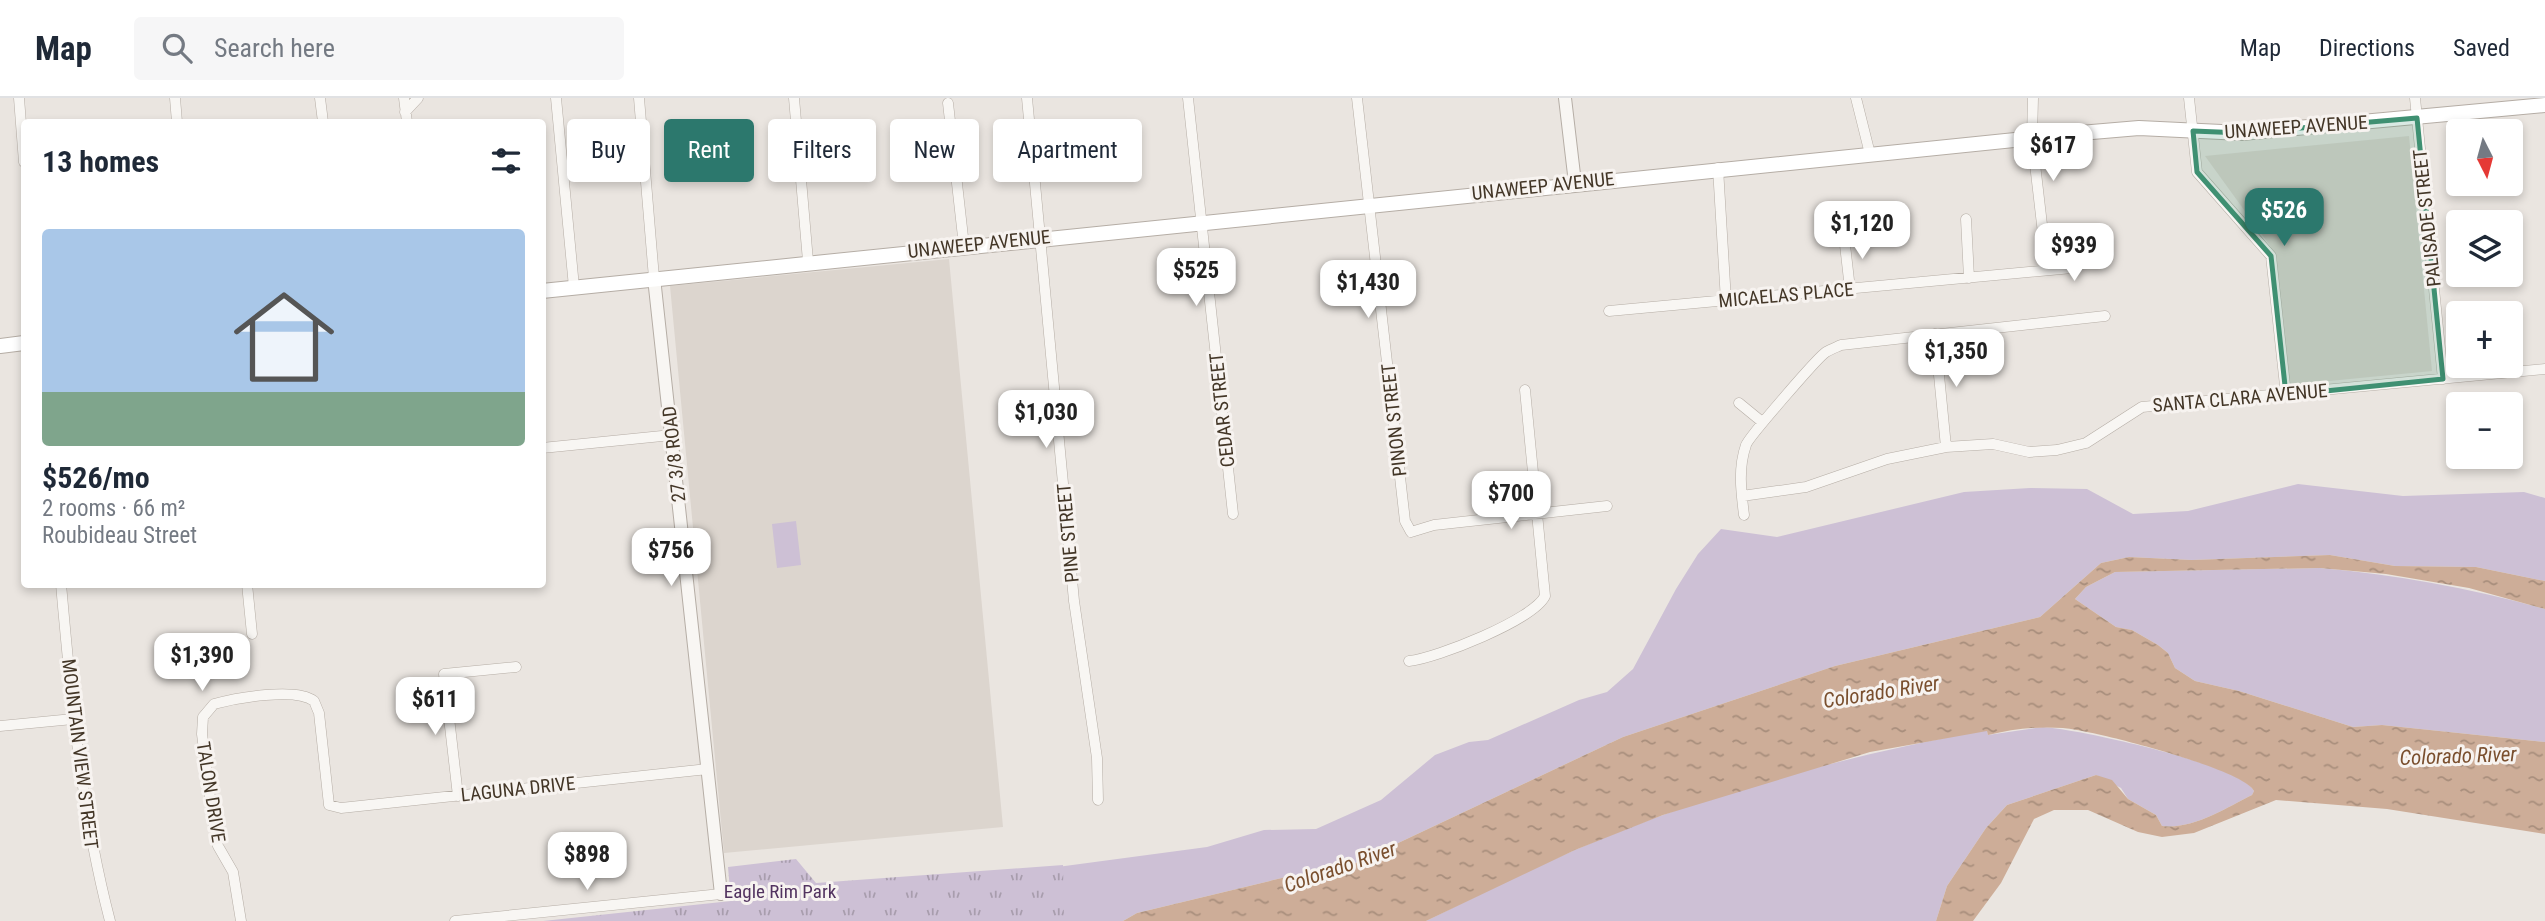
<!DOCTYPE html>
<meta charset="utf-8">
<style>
:root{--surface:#fff;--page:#f6f6f7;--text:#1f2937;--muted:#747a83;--line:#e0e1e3;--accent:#2c786d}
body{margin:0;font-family:"Roboto Condensed",sans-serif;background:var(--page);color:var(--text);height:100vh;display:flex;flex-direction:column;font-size:26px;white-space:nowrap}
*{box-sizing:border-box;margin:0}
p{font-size:23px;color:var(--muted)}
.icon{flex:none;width:38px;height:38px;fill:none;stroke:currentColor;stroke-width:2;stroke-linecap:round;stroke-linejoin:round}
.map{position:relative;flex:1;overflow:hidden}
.side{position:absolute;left:21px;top:21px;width:525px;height:469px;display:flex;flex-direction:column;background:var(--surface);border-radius:7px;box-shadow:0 4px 10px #0003}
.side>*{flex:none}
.hud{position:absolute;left:567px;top:21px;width:665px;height:63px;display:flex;gap:14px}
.needle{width:46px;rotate:174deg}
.tools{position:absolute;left:2446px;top:21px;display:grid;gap:14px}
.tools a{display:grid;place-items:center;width:77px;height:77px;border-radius:7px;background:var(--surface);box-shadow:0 4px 10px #0003;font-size:35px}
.price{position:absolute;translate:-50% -60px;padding:0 16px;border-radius:14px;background:#fff;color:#222;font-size:23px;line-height:46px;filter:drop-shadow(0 2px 4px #0008)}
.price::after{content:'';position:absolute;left:50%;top:42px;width:21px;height:16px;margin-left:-10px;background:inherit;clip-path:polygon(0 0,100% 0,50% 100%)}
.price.active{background:var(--accent);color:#fff}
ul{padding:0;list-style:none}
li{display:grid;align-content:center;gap:14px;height:371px;padding:0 21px}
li+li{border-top:2px solid var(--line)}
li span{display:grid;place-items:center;height:217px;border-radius:7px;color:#555}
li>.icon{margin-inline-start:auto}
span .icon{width:126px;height:126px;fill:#fffc;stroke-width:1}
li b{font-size:30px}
h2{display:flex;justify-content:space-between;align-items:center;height:84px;padding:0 21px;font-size:30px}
.chip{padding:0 24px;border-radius:7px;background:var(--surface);box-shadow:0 4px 10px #0003;font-size:24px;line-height:63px}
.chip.active{background:var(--accent);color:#fff}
header{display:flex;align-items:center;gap:42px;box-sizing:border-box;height:98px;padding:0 35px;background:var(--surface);border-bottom:2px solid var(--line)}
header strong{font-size:33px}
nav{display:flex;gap:38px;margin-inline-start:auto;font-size:24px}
.search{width:490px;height:63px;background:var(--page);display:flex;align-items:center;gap:18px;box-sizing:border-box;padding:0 24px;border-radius:7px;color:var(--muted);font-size:26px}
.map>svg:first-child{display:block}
</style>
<header>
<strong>Map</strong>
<div class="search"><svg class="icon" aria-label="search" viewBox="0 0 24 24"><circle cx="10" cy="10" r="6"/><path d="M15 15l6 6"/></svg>Search here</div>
<nav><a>Map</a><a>Directions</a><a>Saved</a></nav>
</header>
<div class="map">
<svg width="2545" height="823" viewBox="0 0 2545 823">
<defs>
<pattern id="park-tufts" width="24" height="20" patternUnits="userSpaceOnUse" patternTransform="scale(1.75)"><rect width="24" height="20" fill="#cdc0d5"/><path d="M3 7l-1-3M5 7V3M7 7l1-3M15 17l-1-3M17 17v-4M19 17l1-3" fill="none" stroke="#a89dad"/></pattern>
<pattern id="water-ripples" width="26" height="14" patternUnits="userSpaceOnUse" patternTransform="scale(1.75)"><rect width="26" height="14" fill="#cdad98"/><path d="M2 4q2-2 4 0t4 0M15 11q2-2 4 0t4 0" fill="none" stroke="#a88e7c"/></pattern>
</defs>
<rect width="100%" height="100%" fill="#eae5e0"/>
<path fill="#dcd5ce" d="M 2409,38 L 2432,273 L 2288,287 L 2276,156 L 2205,58 Z
M 949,161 L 1003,729 L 724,755 L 670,188 Z"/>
<path fill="#cdc0d5" d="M 2298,386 L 2403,398 L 2524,394 L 2545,400 L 2545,483 L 2476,469 L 2395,468 L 2330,457 L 2192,462 L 2129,459 L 2101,465 L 2040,519 L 1835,568 L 1623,639 L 1343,771 L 1286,779 L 1137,815 L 1123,823 L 986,823 L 1020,774 L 1207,749 L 1264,732 L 1316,731 L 1381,702 L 1435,657 L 1469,644 L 1488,642 L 1579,602 L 1607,594 L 1633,571 L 1676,491 L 1698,456 L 1721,431 L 1777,439 L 1964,394 L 2030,390 L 2087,391 L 2133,416 L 2188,413 Z
M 796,423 L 801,467 L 777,470 L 772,426 Z
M 2320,470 C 2397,477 2470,490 2545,511 L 2545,644 L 2382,627 L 2353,629 L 2239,593 L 2195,583 L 2175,570 L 2168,555 L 2158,547 L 2132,532 L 2116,529 L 2075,501 L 2086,489 L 2115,474 Z
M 2043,629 C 2077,631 2241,666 2254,693 L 2252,697 C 2226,710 2192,732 2162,728 L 2156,717 L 2128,701 L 2121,690 L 2096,677 L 2007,707 L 1986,730 L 1947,788 L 1936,823 L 1426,823 C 1475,799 1524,774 1575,752 C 1704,696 1848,657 1987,632 L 1988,637 Z"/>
<path fill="url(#park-tufts)" d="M 796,761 L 816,785 L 1063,767 L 1064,823 L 543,823 L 731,803 L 728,769 Z"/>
<path fill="url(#water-ripples)" d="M 2330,457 L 2395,468 L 2476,469 L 2545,483 L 2545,511 L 2469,490 L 2386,476 L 2320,470 L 2115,474 L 2086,489 L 2075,501 L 2116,529 L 2132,532 L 2158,547 L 2168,555 L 2175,570 L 2195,583 L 2239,593 L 2353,629 L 2382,627 L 2545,644 L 2545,736 L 2387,711 L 2276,702 L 2194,735 L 2162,739 L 2138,734 L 2088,712 L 2054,712 L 2034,721 L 2001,785 L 1973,823 L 1936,823 L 1947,788 L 1986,730 L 2007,707 L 2096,677 L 2112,682 L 2128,701 L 2156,717 L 2162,728 C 2192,732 2226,710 2252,697 L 2254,693 C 2244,671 2092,632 2063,630 C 2037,628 2013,631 1988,637 L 1987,633 L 1870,654 L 1663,717 L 1575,752 L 1426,823 L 1123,823 L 1137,815 L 1286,779 L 1343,771 L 1623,639 L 1835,568 L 2040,519 L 2101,465 L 2129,459 L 2192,462 Z"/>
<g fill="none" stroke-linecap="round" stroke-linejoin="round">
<g stroke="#b5ada5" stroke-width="11">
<path id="minor" d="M 19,0 L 24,64
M 175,0 L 177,24
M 320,0 L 323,24
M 404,0 L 407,24
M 556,0 L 574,189
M 639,0 L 654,180
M 794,0 L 808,163
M 1027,0 L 1074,503 L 1097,660 L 1098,702
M 1188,0 L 1233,416
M 1357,0 L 1405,423 L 1411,434 L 1434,427 L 1607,408
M 1856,0 L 1870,56
M 2033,0 L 2032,40 L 2047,170
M 2189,0 L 2197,74 L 2271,158 L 2286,297
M 2415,0 L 2443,281
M 948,5 L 964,148
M 405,14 L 418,0
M 1718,70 L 1726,203
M 1966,121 L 1969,180
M 1844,138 L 1850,191
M 1609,213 L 2072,170 L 2091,161
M 1935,236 L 1946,349
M 1739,305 L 1761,323
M 542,350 L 672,337
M 1742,398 L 1806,389 L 1887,361 L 1946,349 L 1993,346 L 2029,354 L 2057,352 L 2086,345 L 2142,309 L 2545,271
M 1744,417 C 1741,393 1738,370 1746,347 C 1748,340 1818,259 1826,254 C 1831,251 1837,249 1841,247 L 2105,218
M 61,486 C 71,600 81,712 110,823
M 247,486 L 252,536
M 1409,563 C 1437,560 1533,522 1545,498 L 1525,292
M 0,628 L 73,621
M 458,698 L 444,576 L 516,569
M 241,823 L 233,774 L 218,748 L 212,715 L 202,636 L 203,619 L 214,606 C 236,600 296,589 314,603 L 319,615 L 329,707 L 341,710 L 708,671
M 455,823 L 721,796"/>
</g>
<g stroke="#b5ada5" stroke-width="14">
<path id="tertiary" d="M 1565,0 L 1575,85
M 654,180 L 721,796"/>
</g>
<g stroke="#b5ada5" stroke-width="16">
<path id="secondary" d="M 542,193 L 2092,34 L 2139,30 L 2242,35 L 2545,7
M 0,248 L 24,245"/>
</g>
<use href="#minor" stroke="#f8f6f3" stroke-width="10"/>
<use href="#tertiary" stroke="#f8f6f3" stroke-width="12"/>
<use href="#secondary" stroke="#fff" stroke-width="14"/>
</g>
<path fill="#3f9072" fill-opacity="0.2" stroke="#3f9072" stroke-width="5" stroke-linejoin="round" d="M 2417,20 L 2443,281 L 2286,297 L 2271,158 L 2197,74 L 2193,33 L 2242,35 Z"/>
<g text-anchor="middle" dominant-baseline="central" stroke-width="6" stroke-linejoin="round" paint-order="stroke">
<g font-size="19" fill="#433627" stroke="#f7f3f0">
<text transform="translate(2296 29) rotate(-4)">UNAWEEP AVENUE</text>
<text transform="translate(1543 88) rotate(-6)">UNAWEEP AVENUE</text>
<text transform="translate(2427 120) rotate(-96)">PALISADE STREET</text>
<text transform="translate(979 146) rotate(-6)">UNAWEEP AVENUE</text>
<text transform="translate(1786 197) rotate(-5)">MICAELAS PLACE</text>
<text transform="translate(2240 300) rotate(-5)">SANTA CLARA AVENUE</text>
<text transform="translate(1222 312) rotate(-96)">CEDAR STREET</text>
<text transform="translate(1394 322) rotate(-96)">PINON STREET</text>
<text transform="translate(674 356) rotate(-96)">27 3/8 ROAD</text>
<text transform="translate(1068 435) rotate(-95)">PINE STREET</text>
<text transform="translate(80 656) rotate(83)">MOUNTAIN VIEW STREET</text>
<text transform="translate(518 691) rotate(-6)">LAGUNA DRIVE</text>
<text transform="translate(211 694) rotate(81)">TALON DRIVE</text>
</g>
<g font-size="19" fill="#523360" stroke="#f7f3f0">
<text x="780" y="793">Eagle Rim Park</text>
</g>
<g font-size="21" font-style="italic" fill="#7a4f2e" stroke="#f7f3f0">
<text transform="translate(1881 594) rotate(-9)">Colorado River</text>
<text transform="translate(2458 658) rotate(-2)">Colorado River</text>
<text transform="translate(1340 769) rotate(-19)">Colorado River</text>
</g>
</g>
</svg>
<div class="tools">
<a><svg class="needle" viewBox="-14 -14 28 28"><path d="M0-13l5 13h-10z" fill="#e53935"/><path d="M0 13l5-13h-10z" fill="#747a83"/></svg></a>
<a><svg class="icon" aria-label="layers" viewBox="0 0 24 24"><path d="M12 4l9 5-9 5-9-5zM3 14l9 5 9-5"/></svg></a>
<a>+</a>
<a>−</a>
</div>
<b class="price" style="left:2053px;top:85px">$617</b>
<b class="price active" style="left:2284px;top:150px">$526</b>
<b class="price" style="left:1862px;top:163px">$1,120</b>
<b class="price" style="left:2074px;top:185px">$939</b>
<b class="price" style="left:1196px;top:210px">$525</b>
<b class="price" style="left:1368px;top:222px">$1,430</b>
<b class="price" style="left:1956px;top:291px">$1,350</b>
<b class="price" style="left:1046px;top:352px">$1,030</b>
<b class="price" style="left:1511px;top:433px">$700</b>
<b class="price" style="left:671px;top:490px">$756</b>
<b class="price" style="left:202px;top:595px">$1,390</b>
<b class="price" style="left:435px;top:639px">$611</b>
<b class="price" style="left:587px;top:794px">$898</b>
<div class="hud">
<a class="chip">Buy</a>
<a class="chip active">Rent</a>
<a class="chip">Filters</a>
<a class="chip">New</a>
<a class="chip">Apartment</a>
</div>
<section class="side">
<h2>13 homes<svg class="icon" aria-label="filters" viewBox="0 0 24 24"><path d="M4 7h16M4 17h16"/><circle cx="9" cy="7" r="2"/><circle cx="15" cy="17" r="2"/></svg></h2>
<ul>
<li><span style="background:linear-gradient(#a9c7e8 75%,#7fa58c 0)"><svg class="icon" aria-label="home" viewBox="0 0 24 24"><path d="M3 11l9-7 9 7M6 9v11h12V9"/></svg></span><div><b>$526/mo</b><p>2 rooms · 66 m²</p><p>Roubideau Street</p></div></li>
</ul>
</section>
</div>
